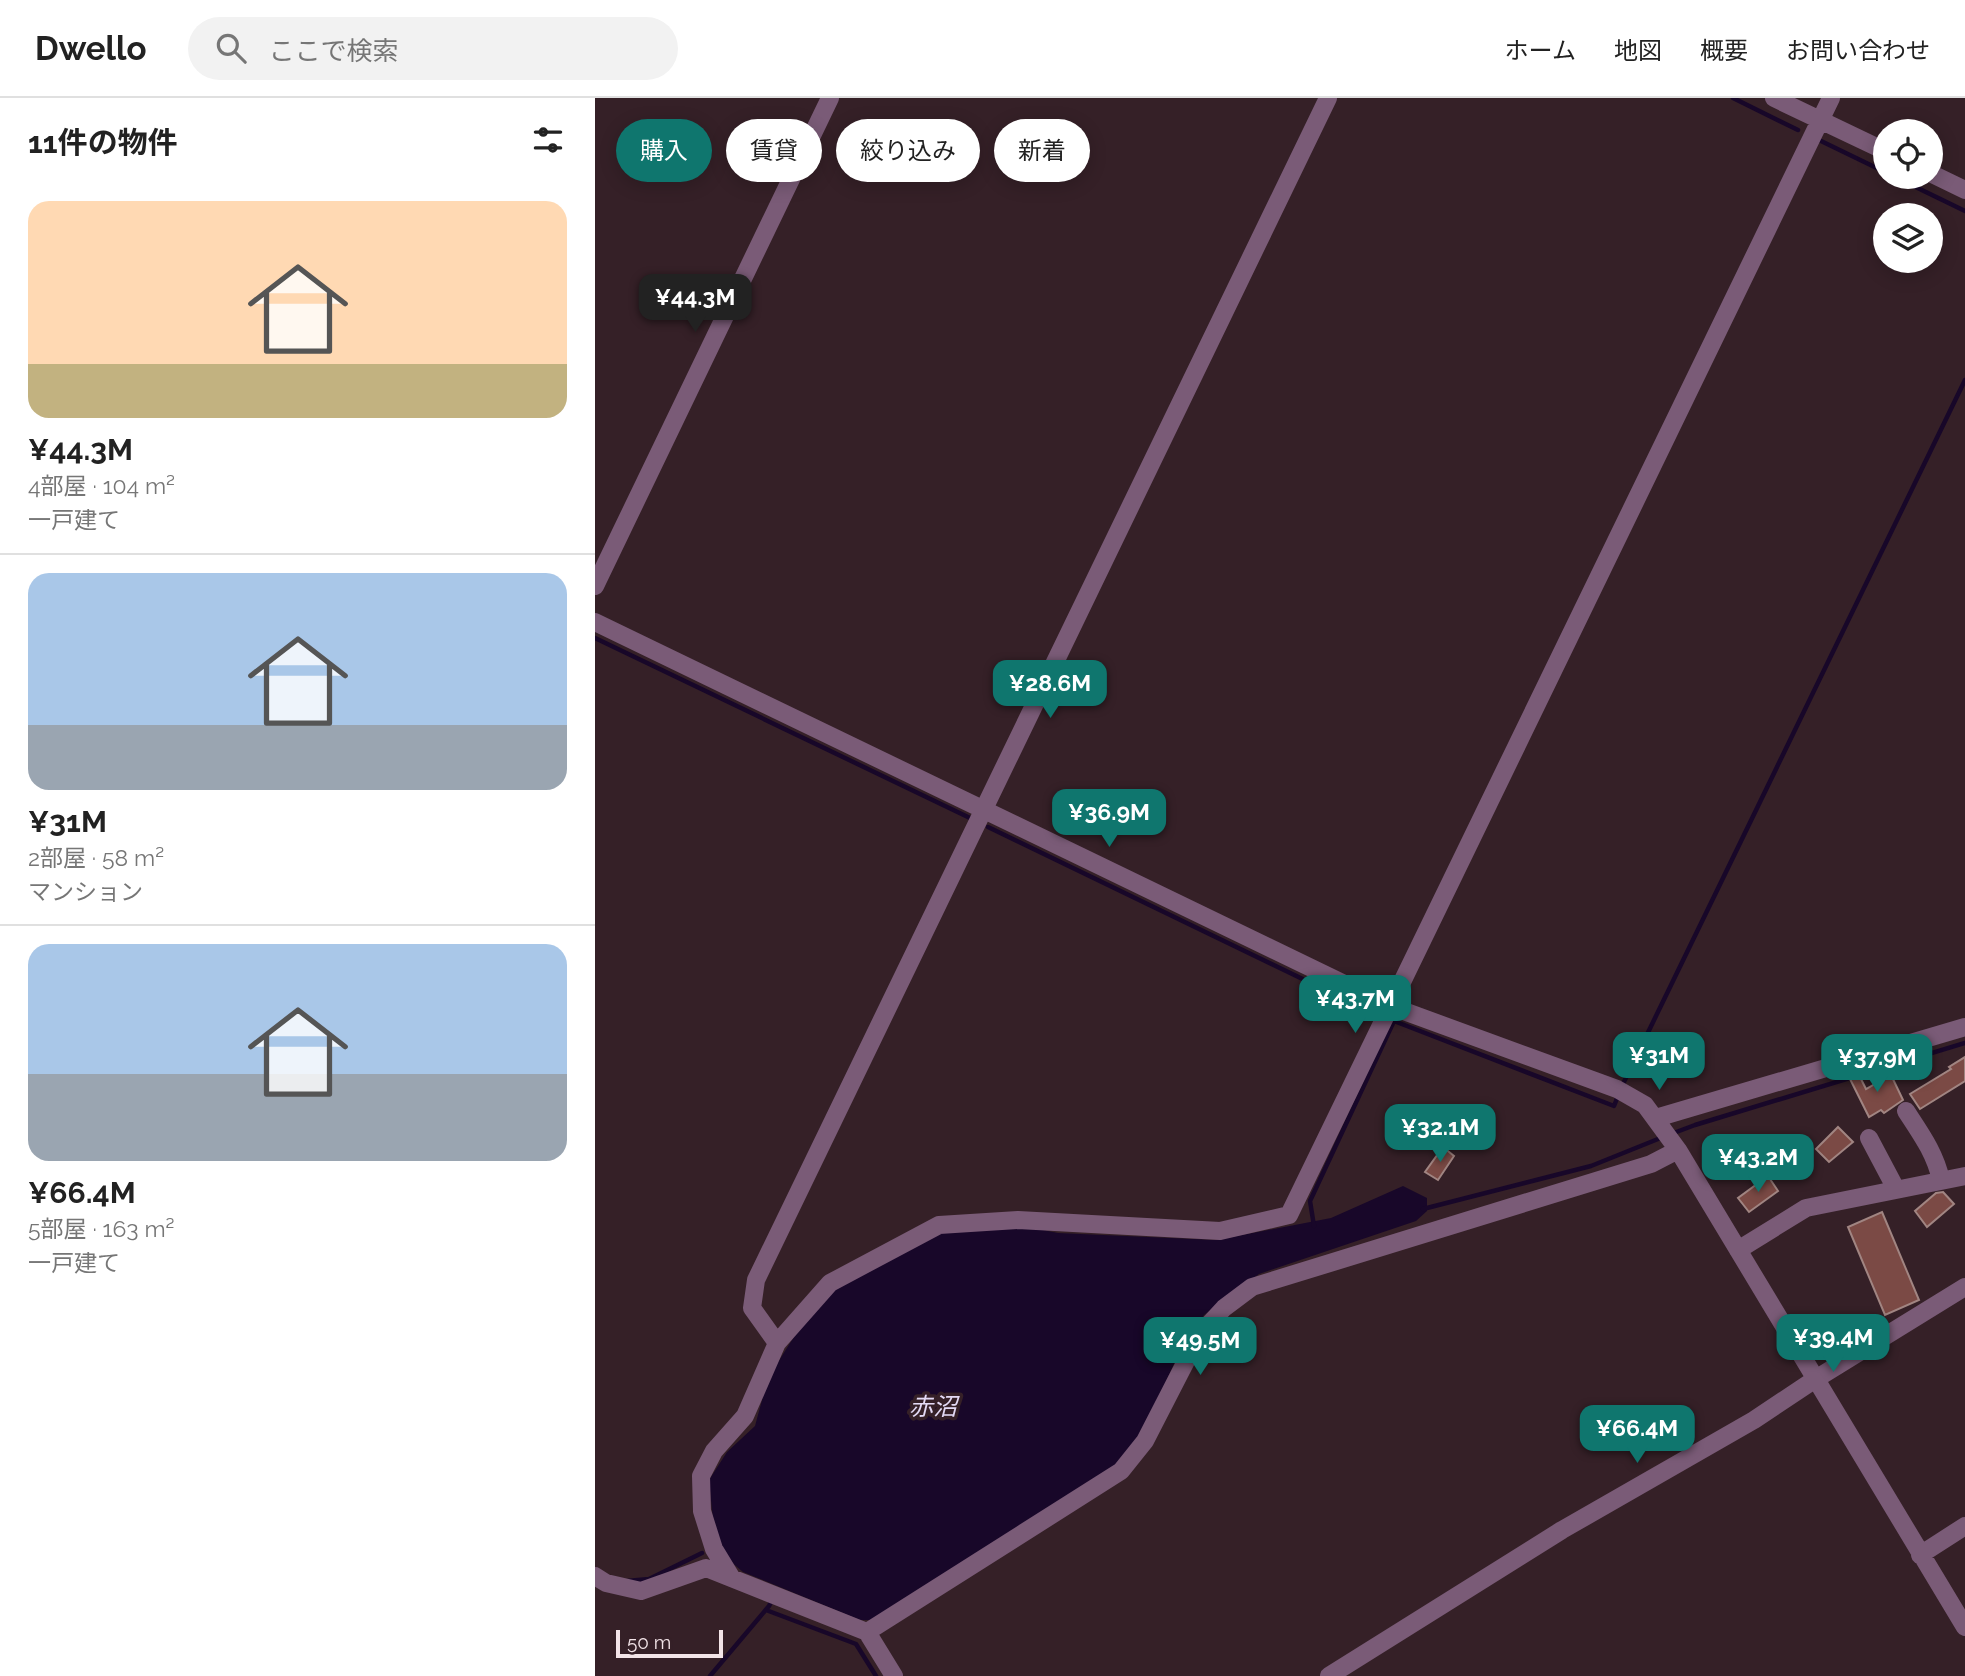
<!DOCTYPE html>
<html lang="ja">
<meta charset="utf-8">
<style>
:root{--surface:#fff;--page:#f2f2f2;--text:#222;--muted:#767676;--line:#e0e0e0;--accent:#0f766e}
body{margin:0;font-family:Raleway,"Noto Sans JP",sans-serif;background:var(--page);color:var(--text);height:100vh;display:flex;flex-direction:column;font-size:26px;white-space:nowrap}
*{box-sizing:border-box;margin:0}
p{font-size:23px;color:var(--muted)}
.icon{flex:none;width:38px;height:38px;fill:none;stroke:currentColor;stroke-width:2;stroke-linecap:round;stroke-linejoin:round}
.map{position:relative;flex:1;overflow:hidden}
.sheet{display:flex;flex-direction:column;background:var(--surface);width:595px}
.sheet>*{flex:none}
.top-card{position:absolute;left:21px;top:21px;width:665px;height:63px;display:flex;gap:14px}
.tools{position:absolute;left:1278px;top:21px;display:grid;gap:14px}
.tools a{display:grid;place-items:center;width:70px;height:70px;border-radius:50%;background:var(--surface);box-shadow:0 4px 18px #0003;font-size:35px}
.scale{position:absolute;left:21px;bottom:18px;width:107px;box-sizing:border-box;padding-left:7px;border:4px solid #f3e4e8;border-top:0;font-size:19px;line-height:24px;white-space:nowrap;color:#f3e4e8;-webkit-text-stroke:5px #352027;paint-order:stroke}
.price{position:absolute;translate:-50% -60px;padding:0 16px;border-radius:14px;background:var(--accent);color:#fff;font-size:23px;line-height:46px;filter:drop-shadow(0 2px 4px #0008)}
.price::after{content:'';position:absolute;left:50%;top:42px;width:21px;height:16px;margin-left:-10px;background:inherit;clip-path:polygon(0 0,100% 0,50% 100%)}
.price.selected{background:#222;color:#fff}
ul{padding:0;list-style:none}
li{display:grid;align-content:center;gap:14px;height:371px;padding:0 28px}
li+li{border-top:2px solid var(--line)}
li span{display:grid;place-items:center;height:217px;border-radius:21px;color:#555}
li>.icon{margin-inline-start:auto}
span .icon{width:126px;height:126px;fill:#fffc;stroke-width:1}
li b{font-size:30px}
h2{display:flex;justify-content:space-between;align-items:center;height:84px;padding:0 28px;font-size:30px}
.pill{padding:0 24px;border-radius:32px;background:var(--surface);box-shadow:0 4px 18px #0003;font-size:24px;line-height:63px}
.pill.selected{background:var(--accent);color:#fff}
header{display:flex;align-items:center;gap:42px;box-sizing:border-box;height:98px;padding:0 35px;background:var(--surface);border-bottom:2px solid var(--line)}
header strong{font-size:33px}
nav{display:flex;gap:38px;margin-inline-start:auto;font-size:24px}
.search{width:490px;height:63px;background:var(--page);display:flex;align-items:center;gap:18px;box-sizing:border-box;padding:0 24px;border-radius:38px;color:var(--muted);font-size:26px}
main{display:flex;flex:1;min-height:0}
.map>svg:first-child{display:block}
</style>
<header>
<strong>Dwello</strong>
<div class="search"><svg class="icon" aria-label="search" viewBox="0 0 24 24"><circle cx="10" cy="10" r="6"/><path d="M15 15l6 6"/></svg>ここで検索</div>
<nav><a>ホーム</a><a>地図</a><a>概要</a><a>お問い合わせ</a></nav>
</header>
<main>
<section class="sheet">
<h2>11件の物件<svg class="icon" aria-label="filters" viewBox="0 0 24 24"><path d="M4 7h16M4 17h16"/><circle cx="9" cy="7" r="2"/><circle cx="15" cy="17" r="2"/></svg></h2>
<ul>
<li><span style="background:linear-gradient(#ffd9b3 75%,#c2b280 0)"><svg class="icon" aria-label="home" viewBox="0 0 24 24"><path d="M3 11l9-7 9 7M6 9v11h12V9"/></svg></span><div><b>¥44.3M</b><p>4部屋 · 104 m²</p><p>一戸建て</p></div></li>
<li><span style="background:linear-gradient(#a9c7e8 70%,#9aa5b1 0)"><svg class="icon" aria-label="home" viewBox="0 0 24 24"><path d="M3 11l9-7 9 7M6 9v11h12V9"/></svg></span><div><b>¥31M</b><p>2部屋 · 58 m²</p><p>マンション</p></div></li>
<li><span style="background:linear-gradient(#a9c7e8 60%,#9aa5b1 0)"><svg class="icon" aria-label="home" viewBox="0 0 24 24"><path d="M3 11l9-7 9 7M6 9v11h12V9"/></svg></span><div><b>¥66.4M</b><p>5部屋 · 163 m²</p><p>一戸建て</p></div></li>
</ul>
</section>
<div class="map">
<svg width="1370" height="1578" viewBox="0 0 1370 1578">
<rect width="100%" height="100%" fill="#352027"/>
<path fill="#180729" d="M 808,1088 L 832,1100 L 832,1113 L 821,1123 L 664,1176 L 609,1217 L 584,1255 L 548,1333 L 527,1361 L 506,1380 L 277,1522 L 265,1522 L 148,1474 L 135,1463 L 119,1432 L 114,1382 L 132,1354 L 160,1328 L 173,1280 L 202,1234 L 238,1191 L 348,1134 L 428,1128 L 463,1135 L 621,1142 L 736,1120 Z"/>
<g fill="none" stroke-linecap="round" stroke-linejoin="round">
<path stroke="#180729" stroke-width="4.5" d="M 1138,0 L 1203,32
M 1226,43 L 1290,74
M 1300,79 L 1370,113
M 0,540 L 375,720
M 393,729 L 778,915
M 1026,990 L 1370,282
M 1076,1036 L 1100,1027 L 1370,945
M 828,1111 L 996,1068 L 1068,1039
M 719,1128 L 715,1103 L 799,923 L 1019,1008 L 1023,998
M 32,1483 L 54,1481 L 107,1455
M 171,1512 L 261,1546 L 281,1578
M 115,1578 L 174,1508 L 178,1500"/>
</g>
<path fill="#7b4a45" stroke="#a18582" stroke-width="2" d="M 1370,959 L 1370,983 L 1325,1011 L 1315,996 L 1356,971 L 1354,969 Z
M 1262,973 L 1271,991 L 1296,977 L 1308,1002 L 1289,1015 L 1286,1012 L 1274,1019 L 1252,975 Z
M 1243,1029 L 1258,1044 L 1234,1064 L 1221,1051 Z
M 848,1049 L 859,1058 L 843,1082 L 830,1074 Z
M 1173,1078 L 1183,1093 L 1154,1114 L 1143,1100 Z
M 1348,1094 L 1359,1106 L 1332,1129 L 1320,1113 L 1341,1095 Z
M 1287,1114 L 1324,1202 L 1290,1217 L 1253,1129 Z"/>
<g fill="none" stroke-linecap="round" stroke-linejoin="round">
<path stroke="#7a5b77" stroke-width="18" d="M 1179,0 L 1290,53
M 1335,75 L 1370,92
M 0,488 L 235,0
M 0,524 L 795,908 L 1022,991 L 1050,1007 L 1083,1052 L 1370,1529
M 1311,1013 C 1326,1036 1340,1055 1346,1082
M 1061,1020 L 1370,929
M 1274,1040 L 1301,1091
M 1143,1152 L 1211,1110 L 1370,1078
M 182,1245 L 157,1210 L 161,1182 L 733,0
M 1325,1457 L 1370,1428
M 0,1478 L 11,1485 L 46,1493 L 111,1470 L 272,1534 L 526,1373 L 550,1343 L 605,1236 L 629,1210 L 657,1189 L 1056,1066 L 1083,1052
M 136,1479 L 119,1451 L 107,1413 L 106,1378 L 119,1353 L 150,1318 L 182,1245 L 235,1185 L 344,1127 L 423,1122 L 625,1133 L 694,1117 L 1236,0
M 272,1534 L 299,1578
M 734,1578 L 967,1432 L 1159,1322 L 1219,1282 L 1370,1189"/>
</g>
<g text-anchor="middle" dominant-baseline="central" stroke-width="7" stroke-linejoin="round" paint-order="stroke">
<g font-size="24" font-style="italic" fill="#e4daf5" stroke="#352027">
<text x="338" y="1308">赤沼</text>
</g>
</g>
</svg>
<div class="tools">
<a><svg class="icon" aria-label="locate" viewBox="0 0 24 24"><circle cx="12" cy="12" r="6"/><path d="M12 2v4M12 18v4M2 12h4M18 12h4"/></svg></a>
<a><svg class="icon" aria-label="layers" viewBox="0 0 24 24"><path d="M12 4l9 5-9 5-9-5zM3 14l9 5 9-5"/></svg></a>
</div>
<div class="scale">50 m</div>
<b class="price selected" style="left:100px;top:236px">¥44.3M</b>
<b class="price" style="left:455px;top:622px">¥28.6M</b>
<b class="price" style="left:514px;top:751px">¥36.9M</b>
<b class="price" style="left:760px;top:937px">¥43.7M</b>
<b class="price" style="left:1064px;top:994px">¥31M</b>
<b class="price" style="left:1282px;top:996px">¥37.9M</b>
<b class="price" style="left:845px;top:1066px">¥32.1M</b>
<b class="price" style="left:1163px;top:1096px">¥43.2M</b>
<b class="price" style="left:1238px;top:1276px">¥39.4M</b>
<b class="price" style="left:605px;top:1279px">¥49.5M</b>
<b class="price" style="left:1042px;top:1367px">¥66.4M</b>
<div class="top-card">
<a class="pill selected">購入</a>
<a class="pill">賃貸</a>
<a class="pill">絞り込み</a>
<a class="pill">新着</a>
</div>
</div>
</main>
